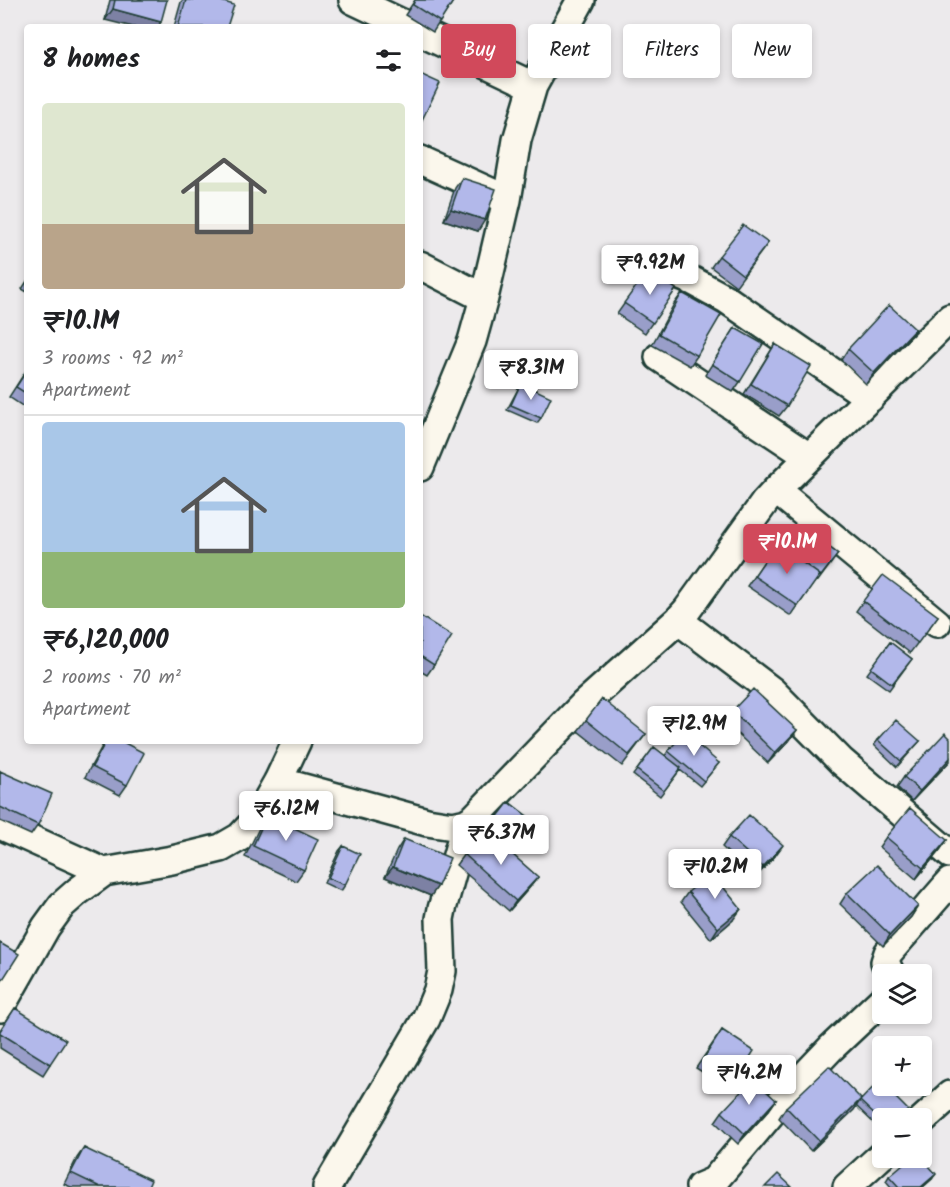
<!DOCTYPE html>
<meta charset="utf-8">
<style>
:root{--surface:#fff;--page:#f6f6f6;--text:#202124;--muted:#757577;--line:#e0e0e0;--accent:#d1495b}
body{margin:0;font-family:Kalam,sans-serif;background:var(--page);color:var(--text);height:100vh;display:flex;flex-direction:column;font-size:22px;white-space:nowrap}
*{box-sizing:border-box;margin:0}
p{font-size:20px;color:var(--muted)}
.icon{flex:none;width:33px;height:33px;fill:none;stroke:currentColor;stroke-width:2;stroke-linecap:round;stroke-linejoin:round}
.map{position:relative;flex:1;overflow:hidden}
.panel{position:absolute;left:24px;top:24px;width:399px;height:720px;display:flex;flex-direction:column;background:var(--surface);border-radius:6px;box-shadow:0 3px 9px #0003}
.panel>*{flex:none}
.banner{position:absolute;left:441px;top:24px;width:418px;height:54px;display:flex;gap:12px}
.fabs{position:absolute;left:872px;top:964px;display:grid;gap:12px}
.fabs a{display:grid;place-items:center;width:60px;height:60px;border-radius:6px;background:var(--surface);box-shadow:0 3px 9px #0003;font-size:30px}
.price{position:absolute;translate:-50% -51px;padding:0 14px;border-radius:6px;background:#fff;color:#222;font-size:20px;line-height:39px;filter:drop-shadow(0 2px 3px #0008)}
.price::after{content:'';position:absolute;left:50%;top:36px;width:18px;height:14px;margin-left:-9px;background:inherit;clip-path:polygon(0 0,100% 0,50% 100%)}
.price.on{background:var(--accent);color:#fff}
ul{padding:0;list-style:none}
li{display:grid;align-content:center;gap:12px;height:318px;padding:0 18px}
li+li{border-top:2px solid var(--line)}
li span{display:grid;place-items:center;height:186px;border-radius:6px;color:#555}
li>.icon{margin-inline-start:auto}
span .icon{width:108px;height:108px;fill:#fffc;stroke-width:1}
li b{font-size:26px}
h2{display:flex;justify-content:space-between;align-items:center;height:72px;padding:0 18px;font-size:26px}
.chip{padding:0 21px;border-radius:6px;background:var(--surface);box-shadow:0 3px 9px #0003;font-size:21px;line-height:54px}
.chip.on{background:var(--accent);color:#fff}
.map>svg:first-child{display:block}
</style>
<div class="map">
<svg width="950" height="1187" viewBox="0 0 950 1187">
<rect width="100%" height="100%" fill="#eceaec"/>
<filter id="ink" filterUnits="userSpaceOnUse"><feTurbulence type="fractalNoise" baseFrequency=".0167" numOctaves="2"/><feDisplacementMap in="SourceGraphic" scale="12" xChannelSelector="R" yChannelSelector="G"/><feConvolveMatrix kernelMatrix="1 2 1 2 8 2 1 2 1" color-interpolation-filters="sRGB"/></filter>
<g filter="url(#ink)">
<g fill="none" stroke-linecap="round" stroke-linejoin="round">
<g stroke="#1f3d34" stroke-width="32">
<path id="minor" d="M 353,0 L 410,27
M 420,32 L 533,86
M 420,160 L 495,194
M 420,265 L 484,298
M 652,265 L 693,281 L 726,299 L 870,398
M 659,357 L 809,457
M 420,467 L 472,341 L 484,298 L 507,200 L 517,140 L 533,86 L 581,0
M 776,490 L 937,623
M 678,620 L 772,691 L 841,761 L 950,854
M 278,781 L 427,822 L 453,826 L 466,823 L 474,818 L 583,705 L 678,620 L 687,610 L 765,502 L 776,490 L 950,318
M 0,825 L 104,872
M 891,975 L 885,962 L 888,953 L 950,882
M 0,1008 L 46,927 L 62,905 L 78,891 L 104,872 L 172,860 L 221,848 L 240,837 L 256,820 L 278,781 L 297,741
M 921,1121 L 950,1095
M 327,1187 L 426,1019 L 438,990 L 442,971 L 440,919 L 442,909 L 466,823
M 700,1187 L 714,1181 L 789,1092 L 831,1048 L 882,1000
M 847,1187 L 882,1155"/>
</g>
<use href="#minor" stroke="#fbf7ec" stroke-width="27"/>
</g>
<path fill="#999ec9" stroke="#1f3d34" stroke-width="1.5" d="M 110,0 L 167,0 L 105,20 Z
M 183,0 L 217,0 L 227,27 L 174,27 L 181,2 Z
M 415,0 L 454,0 L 433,32 L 405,15 Z
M 462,178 L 478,231 L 444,220 L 455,188 Z
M 768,243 L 736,286 L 711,267 L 719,256 Z
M 648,270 L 676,289 L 645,333 L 617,314 Z
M 27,281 L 27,292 L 22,289 Z
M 682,293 L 697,356 L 690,366 L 652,345 L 674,304 Z
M 735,328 L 740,382 L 733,392 L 705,375 Z
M 915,329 L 907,340 L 866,384 L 841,360 L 848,349 Z
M 775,344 L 787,406 L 779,416 L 744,394 Z
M 27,369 L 27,409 L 9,397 Z
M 521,383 L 541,418 L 537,423 L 507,410 L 518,389 Z
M 806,530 L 838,554 L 818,581 L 816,580 L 791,616 L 747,586 L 776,544 L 788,553 Z
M 863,601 L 938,616 L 910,653 L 856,611 Z
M 420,616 L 434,665 L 427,675 L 420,671 Z
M 890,642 L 912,659 L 889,690 L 867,674 Z
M 732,711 L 797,730 L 789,741 L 768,763 L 725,722 Z
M 586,720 L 646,734 L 622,766 L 578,731 Z
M 878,740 L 920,741 L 897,767 L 874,745 Z
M 105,741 L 121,741 L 127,785 L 120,795 L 85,777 Z
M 654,747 L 665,756 L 668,751 L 719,763 L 700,786 L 680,770 L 660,796 L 633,775 Z
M 950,761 L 912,801 L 897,787 L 904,777 Z
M 0,771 L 38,825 L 31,835 L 0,821 Z
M 509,802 L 532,820 L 508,851 L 538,877 L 530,887 L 509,911 L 456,865 L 464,854 L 486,831 Z
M 267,815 L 304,870 L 296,881 L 245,857 L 260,826 Z
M 729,837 L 775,856 L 755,878 L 722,847 Z
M 886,837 L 947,840 L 940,850 L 916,879 L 879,847 Z
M 404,839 L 431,896 L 385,877 L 397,850 Z
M 343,846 L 345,885 L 341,891 L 324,883 L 339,851 Z
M 688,892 L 733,920 L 711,939 L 681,902 Z
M 847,893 L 918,906 L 911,917 L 883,946 L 840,904 Z
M 15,1008 L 50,1064 L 43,1075 L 0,1048 L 0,1030 Z
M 722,1030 L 736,1079 L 729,1089 L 696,1068 Z
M 861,1099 L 904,1115 L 882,1119 L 882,1131 L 856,1106 L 811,1151 L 779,1118 L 786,1107 Z
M 776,1100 L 769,1110 L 738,1144 L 715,1122 L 722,1112 Z
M 84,1148 L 148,1187 L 71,1187 L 64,1184 L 77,1158 Z
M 889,1176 L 932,1179 L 923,1187 L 891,1187 L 886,1181 Z"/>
<path fill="#7d81a4" stroke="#1f3d34" stroke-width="1.5" d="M 113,9 L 161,22 L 158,27 L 133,27 L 105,20 Z
M 451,209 L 485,220 L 478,231 L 444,220 Z
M 915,329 L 907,340 L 866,384 L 874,373 Z
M 797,730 L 789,741 L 768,763 L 775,753 Z
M 950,758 L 950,761 L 912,801 L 920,791 Z
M 947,840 L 940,850 L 916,879 L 923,868 Z
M 783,845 L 775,856 L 755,878 L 763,867 Z
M 393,867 L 438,886 L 431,896 L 385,877 Z
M 538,877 L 530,887 L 509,911 L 516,901 Z
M 918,906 L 911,917 L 883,946 L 890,935 Z
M 741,909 L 733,920 L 711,939 L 718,928 Z
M 861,1099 L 854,1110 L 811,1151 L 819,1141 Z
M 776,1100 L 769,1110 L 738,1144 L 745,1134 Z
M 936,1174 L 932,1179 L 923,1187 L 921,1187 Z"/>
<path fill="#b2b8ea" stroke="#1f3d34" stroke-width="1.5" d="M 115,0 L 167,0 L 161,22 L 113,9 Z
M 186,0 L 217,0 L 234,5 L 227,27 L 178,27 Z
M 415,0 L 454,0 L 440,22 L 413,5 Z
M 420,74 L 440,83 L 421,122 L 420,121 Z
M 462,178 L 496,189 L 485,220 L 451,209 Z
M 743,225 L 768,243 L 743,275 L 719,256 Z
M 648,270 L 676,289 L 653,323 L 624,303 Z
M 682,293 L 721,315 L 697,356 L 659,334 Z
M 889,305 L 915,329 L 874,373 L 848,349 Z
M 735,328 L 763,344 L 740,382 L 712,364 Z
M 775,344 L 811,366 L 787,406 L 751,384 Z
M 27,370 L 27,394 L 16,387 Z
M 521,383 L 551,397 L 541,418 L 511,405 Z
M 806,530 L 838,554 L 821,576 L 789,552 Z
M 776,544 L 820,575 L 798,606 L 754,576 Z
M 883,575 L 938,616 L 918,643 L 863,601 Z
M 420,616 L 452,636 L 434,665 L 420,656 Z
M 890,642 L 912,659 L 892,684 L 871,668 Z
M 753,689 L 797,730 L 775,753 L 732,711 Z
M 602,699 L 646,734 L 629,755 L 586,720 Z
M 896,720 L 920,741 L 901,761 L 878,740 Z
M 684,733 L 719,763 L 704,781 L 668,751 Z
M 945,733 L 950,738 L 950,758 L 920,791 L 904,777 Z
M 106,741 L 121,741 L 144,753 L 127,785 L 92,767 Z
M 654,747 L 681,768 L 664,791 L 637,770 Z
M 0,771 L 52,794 L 38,825 L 0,807 Z
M 509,802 L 532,820 L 512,846 L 489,828 Z
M 910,808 L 947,840 L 923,868 L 886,837 Z
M 267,815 L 318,839 L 304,870 L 253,846 Z
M 749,815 L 783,845 L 763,867 L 729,837 Z
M 485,830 L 538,877 L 516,901 L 464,854 Z
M 404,839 L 450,858 L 438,886 L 393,867 Z
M 343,846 L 360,854 L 345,885 L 328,878 Z
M 877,865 L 918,906 L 890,935 L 847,893 Z
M 712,873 L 741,909 L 718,928 L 688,892 Z
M 0,943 L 19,954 L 0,984 Z
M 15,1008 L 66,1040 L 50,1064 L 0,1033 L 0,1031 Z
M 722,1030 L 754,1051 L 736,1079 L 704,1058 Z
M 829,1066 L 861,1099 L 819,1141 L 786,1107 Z
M 753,1079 L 776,1100 L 745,1134 L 722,1112 Z
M 879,1081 L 882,1084 L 882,1086 L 884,1086 L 908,1110 L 898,1119 L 882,1119 L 882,1122 L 860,1101 Z
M 84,1148 L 151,1180 L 148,1187 L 100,1187 L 71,1173 Z
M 921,1157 L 936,1174 L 921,1187 L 899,1187 L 889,1176 L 910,1158 L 921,1158 Z
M 778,1174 L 792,1187 L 765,1187 Z"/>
</g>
</svg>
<div class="fabs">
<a><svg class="icon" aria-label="layers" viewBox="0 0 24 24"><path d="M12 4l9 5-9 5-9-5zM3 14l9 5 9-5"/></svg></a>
<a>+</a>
<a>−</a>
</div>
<b class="price" style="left:650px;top:296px">₹9.92M</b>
<b class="price" style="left:531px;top:401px">₹8.31M</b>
<b class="price on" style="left:787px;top:575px">₹10.1M</b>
<b class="price" style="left:694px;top:757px">₹12.9M</b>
<b class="price" style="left:286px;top:842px">₹6.12M</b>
<b class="price" style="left:501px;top:866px">₹6.37M</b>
<b class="price" style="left:715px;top:900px">₹10.2M</b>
<b class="price" style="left:749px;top:1106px">₹14.2M</b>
<div class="banner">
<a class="chip on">Buy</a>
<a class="chip">Rent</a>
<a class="chip">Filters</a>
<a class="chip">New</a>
</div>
<section class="panel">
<h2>8 homes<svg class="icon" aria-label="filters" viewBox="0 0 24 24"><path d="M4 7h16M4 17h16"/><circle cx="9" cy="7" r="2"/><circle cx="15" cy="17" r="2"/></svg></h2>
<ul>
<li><span style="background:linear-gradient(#dfe7d0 65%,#b9a48a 0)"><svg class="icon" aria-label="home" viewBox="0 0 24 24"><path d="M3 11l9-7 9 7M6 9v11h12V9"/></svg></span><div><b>₹10.1M</b><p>3 rooms · 92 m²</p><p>Apartment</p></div></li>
<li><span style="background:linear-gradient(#a9c7e8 70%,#8fb573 0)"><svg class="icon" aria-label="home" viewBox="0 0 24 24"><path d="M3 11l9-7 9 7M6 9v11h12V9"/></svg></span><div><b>₹6,120,000</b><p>2 rooms · 70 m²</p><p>Apartment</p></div></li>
</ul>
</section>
</div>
